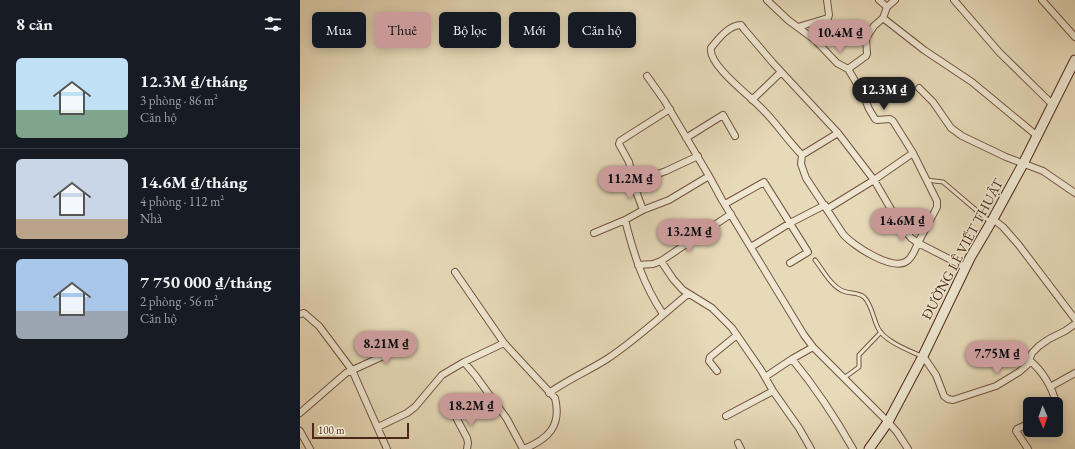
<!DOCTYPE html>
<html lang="vi">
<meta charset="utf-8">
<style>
:root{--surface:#171b24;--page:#20242c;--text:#f1f3f6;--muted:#9ea1a6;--line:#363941;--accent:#c59692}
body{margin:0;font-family:"EB Garamond",serif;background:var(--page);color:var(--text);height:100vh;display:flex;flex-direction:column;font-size:15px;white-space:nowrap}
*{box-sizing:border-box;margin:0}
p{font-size:13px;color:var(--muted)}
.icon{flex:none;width:22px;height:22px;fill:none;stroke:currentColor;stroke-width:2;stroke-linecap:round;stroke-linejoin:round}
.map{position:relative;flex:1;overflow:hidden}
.panel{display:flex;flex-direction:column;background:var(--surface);width:300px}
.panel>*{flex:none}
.top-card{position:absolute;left:12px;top:12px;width:380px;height:36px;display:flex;gap:8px}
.needle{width:26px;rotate:178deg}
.tools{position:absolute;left:723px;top:397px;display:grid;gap:8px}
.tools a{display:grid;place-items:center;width:40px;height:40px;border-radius:6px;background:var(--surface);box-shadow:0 2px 10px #0003;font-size:20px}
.scale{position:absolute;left:12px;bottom:10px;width:97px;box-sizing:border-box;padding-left:4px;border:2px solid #4b2818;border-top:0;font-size:11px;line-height:14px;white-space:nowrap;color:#4b2818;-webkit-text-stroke:3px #efe7d2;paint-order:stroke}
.price{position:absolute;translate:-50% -34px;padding:0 9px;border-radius:14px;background:var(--accent);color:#111;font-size:13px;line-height:26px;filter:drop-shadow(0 1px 2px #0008)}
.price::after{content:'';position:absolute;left:50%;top:24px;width:12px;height:9px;margin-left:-6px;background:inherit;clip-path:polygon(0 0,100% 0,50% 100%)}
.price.current{background:#222;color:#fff}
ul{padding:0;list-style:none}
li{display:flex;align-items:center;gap:12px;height:100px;padding:0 16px}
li+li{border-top:1px solid var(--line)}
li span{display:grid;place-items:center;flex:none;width:112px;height:80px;border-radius:6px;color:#555}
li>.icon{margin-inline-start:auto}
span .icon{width:48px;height:48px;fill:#fffc;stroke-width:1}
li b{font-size:17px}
h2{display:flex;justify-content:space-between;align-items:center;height:48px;padding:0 16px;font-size:17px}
.chip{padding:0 14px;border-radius:6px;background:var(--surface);box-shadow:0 2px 10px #0003;font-size:14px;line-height:36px}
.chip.current{background:var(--accent);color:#111}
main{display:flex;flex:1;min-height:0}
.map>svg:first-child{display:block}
</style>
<main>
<section class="panel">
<h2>8 căn<svg class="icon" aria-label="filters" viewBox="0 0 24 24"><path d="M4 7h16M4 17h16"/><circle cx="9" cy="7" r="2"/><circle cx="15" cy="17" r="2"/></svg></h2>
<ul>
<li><span style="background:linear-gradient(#bfe0f5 65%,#7fa58c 0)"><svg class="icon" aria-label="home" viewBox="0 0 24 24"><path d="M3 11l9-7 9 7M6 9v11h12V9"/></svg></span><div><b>12.3M ₫/tháng</b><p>3 phòng · 86 m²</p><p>Căn hộ</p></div></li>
<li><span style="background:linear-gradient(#c9d6e8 75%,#b9a48a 0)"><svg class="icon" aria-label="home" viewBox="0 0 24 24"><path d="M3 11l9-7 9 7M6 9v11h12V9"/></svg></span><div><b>14.6M ₫/tháng</b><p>4 phòng · 112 m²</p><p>Nhà</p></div></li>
<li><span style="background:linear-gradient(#a9c7e8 65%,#9aa5b1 0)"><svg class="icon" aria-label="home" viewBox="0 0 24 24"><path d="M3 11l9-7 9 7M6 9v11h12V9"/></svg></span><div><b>7 750 000 ₫/tháng</b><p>2 phòng · 56 m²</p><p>Căn hộ</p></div></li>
</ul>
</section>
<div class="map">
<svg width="775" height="449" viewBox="0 0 775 449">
<rect width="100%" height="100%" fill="#e7dab9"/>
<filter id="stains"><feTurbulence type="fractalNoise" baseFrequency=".005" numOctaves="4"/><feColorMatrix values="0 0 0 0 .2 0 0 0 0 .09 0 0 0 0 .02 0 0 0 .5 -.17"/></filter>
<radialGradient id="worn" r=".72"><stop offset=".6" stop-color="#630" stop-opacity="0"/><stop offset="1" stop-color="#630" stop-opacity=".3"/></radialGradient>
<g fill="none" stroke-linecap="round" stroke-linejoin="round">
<g stroke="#725440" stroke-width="5">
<path id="service" d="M 626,180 L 643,182 L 689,221
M 515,260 C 523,270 531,286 543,291 C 550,294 558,292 564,297 C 572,305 573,318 578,328 C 584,341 608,350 621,356
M 544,378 L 559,367 L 559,355 L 581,332"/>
</g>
<g stroke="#725440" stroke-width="8">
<path id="minor" d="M 467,0 L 488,20 L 515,40 L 537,63 L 548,69 L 566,56 L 567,54 L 566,38 L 574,26 L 583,18 L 587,7 L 595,0
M 579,0 L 587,7
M 654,0 L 699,52 L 753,105
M 742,0 L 775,37
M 583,18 L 624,50 L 672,82 L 736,135
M 498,27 L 528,18 L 529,15 L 527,0
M 347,76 L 364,100 L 409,176 L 422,200 L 504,335 L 513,347 L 588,422 L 597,432 L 608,449
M 619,88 L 633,102 L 651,128 L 662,136 L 706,157 L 743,171 L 775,193
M 452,100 L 481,72
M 386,138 L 423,115 L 435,136
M 502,155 C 486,139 474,119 457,104 C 446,93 408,64 411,48 C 418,39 429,25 441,25 L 444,29 L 473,63 L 538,133 L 574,180 L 599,223 L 611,238 L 618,243 L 665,267
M 502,155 L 501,164 L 506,178 L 543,234 C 552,245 593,272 607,261 C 613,257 615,249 618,243 C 624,231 631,219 637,207 L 637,201 L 613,153 L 593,121 L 590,119 L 577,120 L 575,119 L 569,109 L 563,94 L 548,69
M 502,155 L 538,133
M 333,183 L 366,171 L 398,156
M 425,204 L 464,182 L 508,252 L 490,263
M 527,209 L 574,180 L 613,153
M 343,210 L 333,183 L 329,162 L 319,144 L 320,141 L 370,109
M 693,219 L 703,227 L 718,244 L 775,319
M 325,220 C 334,255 343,284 363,314
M 294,233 L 325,220 L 343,210 L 369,200 L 409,176
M 451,247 L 490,223 L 525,205
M 361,261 L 373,279 L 383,290 L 412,308 L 432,328 L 461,370 L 473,391 L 499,428 L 511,449
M 338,265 L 353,264 L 361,261 L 431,214
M 155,272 L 204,343 L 255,398 C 262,426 248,439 224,449
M 0,314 L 4,313 L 19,326 L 52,370 L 87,449
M 623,356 L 636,375 L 644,396 L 648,399 L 653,400 L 696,386 L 719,372 L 727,365 L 732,353 L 739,346 L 749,339 L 765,331 L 775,324
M 492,359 C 515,387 535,417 553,449
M 729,360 C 742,370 753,388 756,404
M 164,362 L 175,375 L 207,419 L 223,449
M 417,371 L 409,361 L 410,357 L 437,335
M 465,377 L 492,359 L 513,347
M 750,387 L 775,373
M 249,393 C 267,380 288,371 307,359 C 336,340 361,316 388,294
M 151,408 L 167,438 L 168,443 L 167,449
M 0,413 L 46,373 L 81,357 L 101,346 L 108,341
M 426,416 L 473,391
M 78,427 L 107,413 L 115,407 L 142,375 L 164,362 L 204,343
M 0,431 L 10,449
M 438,443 L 441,449
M 728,449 L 716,431 L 717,429 L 730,423"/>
</g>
<g stroke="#4b2818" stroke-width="11">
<path id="secondary" d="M 569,449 L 588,422 L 623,356 L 670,258 L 693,219 L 723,164 L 775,60"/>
</g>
<use href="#service" stroke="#efe7d2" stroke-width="3"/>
<use href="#minor" stroke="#efe7d2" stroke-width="6"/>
<use href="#secondary" stroke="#efe7d2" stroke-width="9"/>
</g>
<g text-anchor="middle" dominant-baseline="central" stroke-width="3" stroke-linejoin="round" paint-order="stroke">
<g font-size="14" fill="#4b2818" stroke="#efe7d2">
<text transform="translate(662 249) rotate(-62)">ĐƯỜNG LÊ VIẾT THUẬT</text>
</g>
</g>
<rect width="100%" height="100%" filter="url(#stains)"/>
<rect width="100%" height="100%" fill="url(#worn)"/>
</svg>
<div class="tools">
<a><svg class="needle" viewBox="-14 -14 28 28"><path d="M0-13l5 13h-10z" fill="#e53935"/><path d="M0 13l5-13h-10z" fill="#9ea1a6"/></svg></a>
</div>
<div class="scale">100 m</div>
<b class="price" style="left:540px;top:54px">10.4M ₫</b>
<b class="price current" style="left:584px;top:111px">12.3M ₫</b>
<b class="price" style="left:330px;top:200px">11.2M ₫</b>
<b class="price" style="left:602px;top:242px">14.6M ₫</b>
<b class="price" style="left:389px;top:253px">13.2M ₫</b>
<b class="price" style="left:86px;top:365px">8.21M ₫</b>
<b class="price" style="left:697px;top:375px">7.75M ₫</b>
<b class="price" style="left:171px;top:427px">18.2M ₫</b>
<div class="top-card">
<a class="chip">Mua</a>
<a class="chip current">Thuê</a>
<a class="chip">Bộ lọc</a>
<a class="chip">Mới</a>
<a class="chip">Căn hộ</a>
</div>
</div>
</main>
